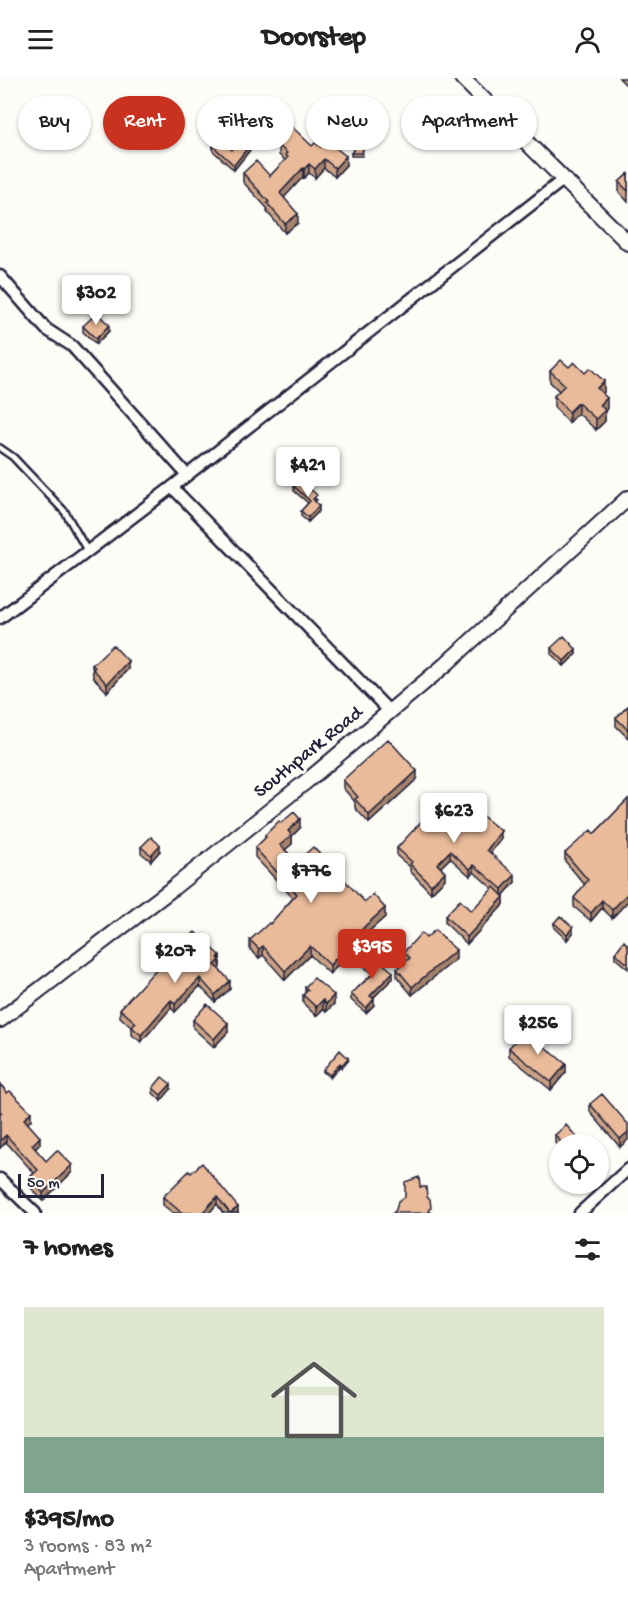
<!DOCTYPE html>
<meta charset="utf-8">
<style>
:root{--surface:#fff;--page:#f2f2f2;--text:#222;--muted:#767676;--accent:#c8321e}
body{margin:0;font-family:"Gochi Hand",sans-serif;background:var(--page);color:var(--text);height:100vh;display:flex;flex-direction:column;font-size:22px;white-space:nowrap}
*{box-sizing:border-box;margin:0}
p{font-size:20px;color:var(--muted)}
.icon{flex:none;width:33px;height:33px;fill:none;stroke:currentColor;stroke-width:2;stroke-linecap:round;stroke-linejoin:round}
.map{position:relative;height:1135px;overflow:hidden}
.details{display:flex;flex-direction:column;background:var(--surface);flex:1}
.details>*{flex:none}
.banner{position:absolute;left:18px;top:18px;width:592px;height:54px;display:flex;gap:12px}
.tools{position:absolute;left:549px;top:1056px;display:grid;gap:12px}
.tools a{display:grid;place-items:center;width:60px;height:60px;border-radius:50%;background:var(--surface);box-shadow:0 2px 4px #0004;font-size:30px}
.scale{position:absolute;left:18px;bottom:15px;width:86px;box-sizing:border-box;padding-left:6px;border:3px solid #22223b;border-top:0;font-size:16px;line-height:21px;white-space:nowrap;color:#22223b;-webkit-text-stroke:4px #fdfcf7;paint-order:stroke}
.price{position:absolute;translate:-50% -51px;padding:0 14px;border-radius:6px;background:#fff;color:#222;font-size:20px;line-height:39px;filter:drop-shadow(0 2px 3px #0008)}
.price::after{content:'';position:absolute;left:50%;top:36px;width:18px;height:14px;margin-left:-9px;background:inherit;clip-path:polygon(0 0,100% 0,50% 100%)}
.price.active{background:var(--accent);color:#fff}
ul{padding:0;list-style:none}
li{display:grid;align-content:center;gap:12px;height:318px;padding:0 24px}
li span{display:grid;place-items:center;height:186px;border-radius:0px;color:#555}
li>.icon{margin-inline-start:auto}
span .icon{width:108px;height:108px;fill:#fffc;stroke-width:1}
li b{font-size:26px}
h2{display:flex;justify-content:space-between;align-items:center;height:72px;padding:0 24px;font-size:26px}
.pill{padding:0 21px;border-radius:27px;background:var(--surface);box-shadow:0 2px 4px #0004;font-size:21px;line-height:54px}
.pill.active{background:var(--accent);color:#fff}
header{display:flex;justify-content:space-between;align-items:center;height:78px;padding:0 24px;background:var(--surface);font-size:27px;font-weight:700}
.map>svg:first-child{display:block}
</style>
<header><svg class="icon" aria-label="menu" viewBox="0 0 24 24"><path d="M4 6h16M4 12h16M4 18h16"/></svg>Doorstep<svg class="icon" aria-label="person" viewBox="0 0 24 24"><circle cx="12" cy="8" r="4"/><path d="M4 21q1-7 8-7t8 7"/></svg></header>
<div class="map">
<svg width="628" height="1135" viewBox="0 0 628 1135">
<rect width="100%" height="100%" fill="#fdfcf7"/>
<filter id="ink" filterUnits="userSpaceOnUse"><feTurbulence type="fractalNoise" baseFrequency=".0167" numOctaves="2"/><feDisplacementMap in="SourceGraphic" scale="12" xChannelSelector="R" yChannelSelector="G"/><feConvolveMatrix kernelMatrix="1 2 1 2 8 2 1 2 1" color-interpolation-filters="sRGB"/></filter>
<g filter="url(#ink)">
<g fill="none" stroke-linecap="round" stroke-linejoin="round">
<g stroke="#22223b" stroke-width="10">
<path id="service" d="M 0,370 L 13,379 L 65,434 L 88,474"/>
</g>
<g stroke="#22223b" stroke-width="15">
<path id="minor" d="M 0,198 L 46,251 L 72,268 L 187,397
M 172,409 L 390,634
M 0,540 L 172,409 L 564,101
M 0,1101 L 35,1135
M 580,1135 L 628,1091"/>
</g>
<g stroke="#22223b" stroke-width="18">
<path id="tertiary" d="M 462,0 L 628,165
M 0,942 L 173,810 L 313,698 L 445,587 L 628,420"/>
</g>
<use href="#service" stroke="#fdfcf7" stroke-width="5"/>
<use href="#minor" stroke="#fdfcf7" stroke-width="10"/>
<use href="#tertiary" stroke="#fdfcf7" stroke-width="14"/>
</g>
<path fill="#c9a184" stroke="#22223b" stroke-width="1.5" d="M 619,0 L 628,0 L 628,9 Z
M 278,54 L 312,68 L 321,69 L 346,87 L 335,99 L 324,90 L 315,100 L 309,95 L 304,100 L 303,99 L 284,119 L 298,145 L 285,155 L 267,134 L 267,130 L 243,104 L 243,95 L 270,98 L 285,82 L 279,77 L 279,68 L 281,66 L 278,63 Z
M 239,67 L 250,72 L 234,92 L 213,73 L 213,68 L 232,72 Z
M 363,71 L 362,78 L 351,78 L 351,75 Z
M 628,96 L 628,124 L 619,114 L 619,104 Z
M 83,248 L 109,253 L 96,266 L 83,254 Z
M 569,289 L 604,314 L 603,315 L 607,331 L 605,333 L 605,343 L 596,352 L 578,335 L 569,345 L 554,329 L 554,318 L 559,313 L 550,304 L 550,293 Z
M 294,408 L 317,422 L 315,424 L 319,433 L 308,444 L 301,438 L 301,433 L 308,425 L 294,413 Z
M 551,570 L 576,576 L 564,588 L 551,576 Z
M 92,587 L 128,591 L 107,614 L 93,599 Z
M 628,628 L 628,660 L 616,648 L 616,640 Z
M 417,701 L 369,745 L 355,730 L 355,724 L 343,710 L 343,702 Z
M 628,721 L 628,823 L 612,840 L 602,830 L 591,843 L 574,829 L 574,820 L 585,807 L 565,783 L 565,775 L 594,756 Z
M 459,740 L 501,761 L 490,775 L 515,804 L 503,818 L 504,826 L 467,866 L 445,845 L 445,838 L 471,833 L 493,811 L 474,794 L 470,798 L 450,780 L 441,789 L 445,801 L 431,815 L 410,793 L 410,789 L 397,778 L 397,770 Z
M 300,750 L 292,758 L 292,766 L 285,772 L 297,784 L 365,824 L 385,839 L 366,856 L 330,896 L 310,877 L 285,902 L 263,877 L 259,880 L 250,871 L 250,862 L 270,846 L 293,820 L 255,779 L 255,770 L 265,761 L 265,757 Z
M 141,769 L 160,773 L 151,783 L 141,775 Z
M 554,845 L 573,855 L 567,862 L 554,850 Z
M 426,860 L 456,881 L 412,917 L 397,899 L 397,891 L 406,884 L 404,882 L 404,874 Z
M 628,867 L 628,891 L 615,880 L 615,875 Z
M 181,868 L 220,877 L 220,889 L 218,891 L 230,911 L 215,924 L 200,908 L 175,934 L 171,930 L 141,964 L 132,957 L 132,950 L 120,939 L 120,931 L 164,892 L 176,896 L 190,884 L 181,876 Z
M 361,881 L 393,900 L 373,920 L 374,927 L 366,935 L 351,922 L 351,916 L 372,896 L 361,886 Z
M 305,909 L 334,926 L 326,934 L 323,931 L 316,938 L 303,925 L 303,917 L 305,915 Z
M 193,942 L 228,954 L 214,969 L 193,950 Z
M 509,970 L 566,994 L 551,1012 L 509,978 Z
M 348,983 L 342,990 L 340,988 L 330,1000 L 323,994 L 323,992 Z
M 0,1006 L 31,1042 L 27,1045 L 40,1066 L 35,1071 L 46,1083 L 72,1094 L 43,1123 L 29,1108 L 29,1100 L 34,1095 L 6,1064 L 0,1070 Z
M 153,1010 L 171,1011 L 161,1023 L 153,1015 Z
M 590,1026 L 628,1046 L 620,1069 L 590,1034 Z
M 555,1057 L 583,1066 L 560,1066 L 560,1070 L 555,1065 Z
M 191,1095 L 238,1135 L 223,1135 L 217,1126 L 209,1135 L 173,1135 L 163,1127 L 163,1119 Z"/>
<path fill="#a4836c" stroke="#22223b" stroke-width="1.5" d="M 250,67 L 250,72 L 234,92 L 234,87 Z
M 346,78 L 346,87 L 335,99 L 335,90 Z
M 324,81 L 324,90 L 315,100 L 315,91 Z
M 309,86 L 309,95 L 304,100 L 304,91 Z
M 303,90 L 303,99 L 280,124 L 280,115 Z
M 298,136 L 298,145 L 285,155 L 285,146 Z
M 109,247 L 109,253 L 96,266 L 96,261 Z
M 604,303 L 604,314 L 597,321 L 597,310 Z
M 607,320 L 607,331 L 605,333 L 605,343 L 596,352 L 596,341 L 600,327 Z
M 578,325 L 578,335 L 569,345 L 569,334 Z
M 319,428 L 319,433 L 308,444 L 308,439 Z
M 576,571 L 576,576 L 564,588 L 564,583 Z
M 128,583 L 128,591 L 107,614 L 107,606 Z
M 417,693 L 417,701 L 369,745 L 369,737 Z
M 300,741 L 300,750 L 292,758 L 292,766 L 280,776 L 280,767 L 288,753 Z
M 501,753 L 501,761 L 487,779 L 487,772 Z
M 160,767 L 160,773 L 151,783 L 151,777 Z
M 450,773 L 450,780 L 437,793 L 437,786 Z
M 474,787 L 474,794 L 470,798 L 470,791 Z
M 445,794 L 445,801 L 431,815 L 431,807 Z
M 515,797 L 515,804 L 502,819 L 502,811 Z
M 628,815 L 628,823 L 612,840 L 612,832 Z
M 504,819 L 504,826 L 467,866 L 467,859 Z
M 602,822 L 602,830 L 591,843 L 591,835 Z
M 385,830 L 385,839 L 366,856 L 330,896 L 330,887 L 366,847 Z
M 573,849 L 573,855 L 567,862 L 567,856 Z
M 263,868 L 263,877 L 259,880 L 259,871 Z
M 310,868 L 310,877 L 285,902 L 285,893 Z
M 456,872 L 456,881 L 412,917 L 412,909 Z
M 220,877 L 220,889 L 215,895 L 215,887 Z
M 393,894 L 393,900 L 370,923 L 370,918 Z
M 200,900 L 200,908 L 175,934 L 175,926 Z
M 230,903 L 230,911 L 215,924 L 215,917 Z
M 334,917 L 334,926 L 326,934 L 326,926 Z
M 374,921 L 374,927 L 366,935 L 366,930 Z
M 171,922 L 171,930 L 141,964 L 141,957 Z
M 323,922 L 323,931 L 316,938 L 316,929 Z
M 228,945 L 228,954 L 214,969 L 214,961 Z
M 348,980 L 348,983 L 342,990 L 342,987 Z
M 340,985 L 340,988 L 330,1000 L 330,997 Z
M 566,986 L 566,994 L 551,1012 L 551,1004 Z
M 171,1006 L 171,1011 L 161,1023 L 161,1017 Z
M 31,1034 L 31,1042 L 24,1049 L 24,1041 Z
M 628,1054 L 628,1062 L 620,1069 L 620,1061 Z
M 6,1057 L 6,1064 L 0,1070 L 0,1063 Z
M 40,1059 L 40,1066 L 32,1074 L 32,1067 Z
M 72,1087 L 72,1094 L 43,1123 L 43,1115 Z
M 217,1119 L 217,1126 L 209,1135 L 202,1135 Z
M 238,1129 L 238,1135 L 230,1135 Z"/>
<path fill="#eabb9a" stroke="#22223b" stroke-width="1.5" d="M 287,44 L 312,68 L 315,65 L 321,69 L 328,64 L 346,78 L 335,90 L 324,81 L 315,91 L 309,86 L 304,91 L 303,90 L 280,115 L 298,136 L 285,146 L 267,125 L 269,124 L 243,95 L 256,83 L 270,98 L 288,79 L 285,77 L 287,75 L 279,68 L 285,61 L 278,54 Z
M 244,61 L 250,67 L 234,87 L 213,68 L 219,62 L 232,72 L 237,65 L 239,67 Z
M 357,66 L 363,69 L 362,75 L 351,75 Z
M 628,96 L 628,113 L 619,104 Z
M 97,235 L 109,247 L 96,261 L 83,248 Z
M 561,282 L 569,289 L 574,284 L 585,295 L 590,290 L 604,303 L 597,310 L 607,320 L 600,327 L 605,332 L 596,341 L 578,325 L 569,334 L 554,318 L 565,307 L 550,293 Z
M 300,402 L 317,417 L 313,421 L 319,428 L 308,439 L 301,433 L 310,423 L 294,408 Z
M 564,558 L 576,571 L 564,583 L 551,570 Z
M 113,567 L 128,583 L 107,606 L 93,591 L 95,589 L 92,587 Z
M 628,628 L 628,652 L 616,640 Z
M 388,661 L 417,693 L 369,737 L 355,721 L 358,719 L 343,702 Z
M 628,721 L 628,815 L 612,832 L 602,822 L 591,835 L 574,820 L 588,802 L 565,775 L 591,752 L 594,756 Z
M 440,723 L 459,740 L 470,728 L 501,753 L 487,772 L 515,797 L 502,811 L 474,787 L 470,791 L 450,773 L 437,786 L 445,794 L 431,807 L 410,786 L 412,784 L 397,770 Z
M 294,734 L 300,741 L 288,753 L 292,757 L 280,767 L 297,784 L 313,769 L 365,824 L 373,816 L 385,830 L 366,847 L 330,887 L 310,868 L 285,893 L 263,868 L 259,871 L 250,862 L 269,845 L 270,846 L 297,816 L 255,770 L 266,759 L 265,757 L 279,743 L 281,745 Z
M 151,759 L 160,767 L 151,777 L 141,769 Z
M 494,809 L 504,819 L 467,859 L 445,838 L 460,822 L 471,833 Z
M 560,838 L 573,849 L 567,856 L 554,845 Z
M 435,852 L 456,872 L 412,909 L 397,891 L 410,880 L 404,874 L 421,855 L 426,860 Z
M 195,854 L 220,877 L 218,880 L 220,882 L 215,887 L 230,903 L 215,917 L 200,900 L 175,926 L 171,922 L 141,957 L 132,949 L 136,945 L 120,931 L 159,888 L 164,892 L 168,889 L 176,896 L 194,880 L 181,868 Z
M 624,863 L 628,867 L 628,886 L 615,875 Z
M 368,873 L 393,894 L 370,918 L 374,921 L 366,930 L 351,916 L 375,894 L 361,881 Z
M 314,900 L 334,917 L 326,926 L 323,922 L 316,929 L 303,917 L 308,912 L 305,909 Z
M 207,926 L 228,945 L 214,961 L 193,942 Z
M 524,952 L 566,986 L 551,1004 L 509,970 Z
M 340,972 L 348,980 L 342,987 L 340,985 L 330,997 L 323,992 Z
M 162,999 L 171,1006 L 161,1017 L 153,1010 Z
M 0,1006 L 7,1015 L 10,1013 L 31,1034 L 24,1041 L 40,1059 L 32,1067 L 46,1083 L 57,1072 L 72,1087 L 43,1115 L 29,1100 L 38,1092 L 6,1057 L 0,1063 L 0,1036 L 2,1035 L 0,1033 Z
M 602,1016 L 628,1046 L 628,1054 L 620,1061 L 590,1026 Z
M 566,1047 L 583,1066 L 563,1066 L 555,1057 Z
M 202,1085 L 238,1129 L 230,1135 L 217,1119 L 202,1135 L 182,1135 L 163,1119 L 189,1093 L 191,1095 Z
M 419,1099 L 420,1109 L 426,1109 L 427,1119 L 430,1121 L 431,1130 L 429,1133 L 432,1135 L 393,1135 L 396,1132 L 398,1123 L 405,1119 L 405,1104 Z"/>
</g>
<g text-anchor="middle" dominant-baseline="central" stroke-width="6" stroke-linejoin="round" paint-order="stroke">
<g font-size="20" fill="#22223b" stroke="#fdfcf7">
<text transform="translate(309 675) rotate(-39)">Southpark Road</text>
</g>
</g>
</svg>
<div class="tools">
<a><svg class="icon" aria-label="locate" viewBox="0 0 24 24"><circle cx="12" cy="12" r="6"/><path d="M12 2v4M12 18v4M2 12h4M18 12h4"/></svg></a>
</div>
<div class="scale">50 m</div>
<b class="price" style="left:96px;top:248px">$302</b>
<b class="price" style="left:308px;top:420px">$421</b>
<b class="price" style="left:454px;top:766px">$623</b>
<b class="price" style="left:311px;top:826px">$776</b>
<b class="price active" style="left:372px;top:902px">$395</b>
<b class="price" style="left:175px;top:906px">$207</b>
<b class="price" style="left:538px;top:978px">$256</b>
<div class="banner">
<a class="pill">Buy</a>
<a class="pill active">Rent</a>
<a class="pill">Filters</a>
<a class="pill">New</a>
<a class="pill">Apartment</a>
</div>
</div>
<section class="details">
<h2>7 homes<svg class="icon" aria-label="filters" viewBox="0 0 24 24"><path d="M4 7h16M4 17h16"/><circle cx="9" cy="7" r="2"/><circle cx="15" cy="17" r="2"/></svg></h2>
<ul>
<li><span style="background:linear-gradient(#dfe7d0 70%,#7fa58c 0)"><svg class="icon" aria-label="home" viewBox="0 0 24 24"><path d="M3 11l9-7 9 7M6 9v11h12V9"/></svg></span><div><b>$395/mo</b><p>3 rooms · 83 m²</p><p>Apartment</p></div></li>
</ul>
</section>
